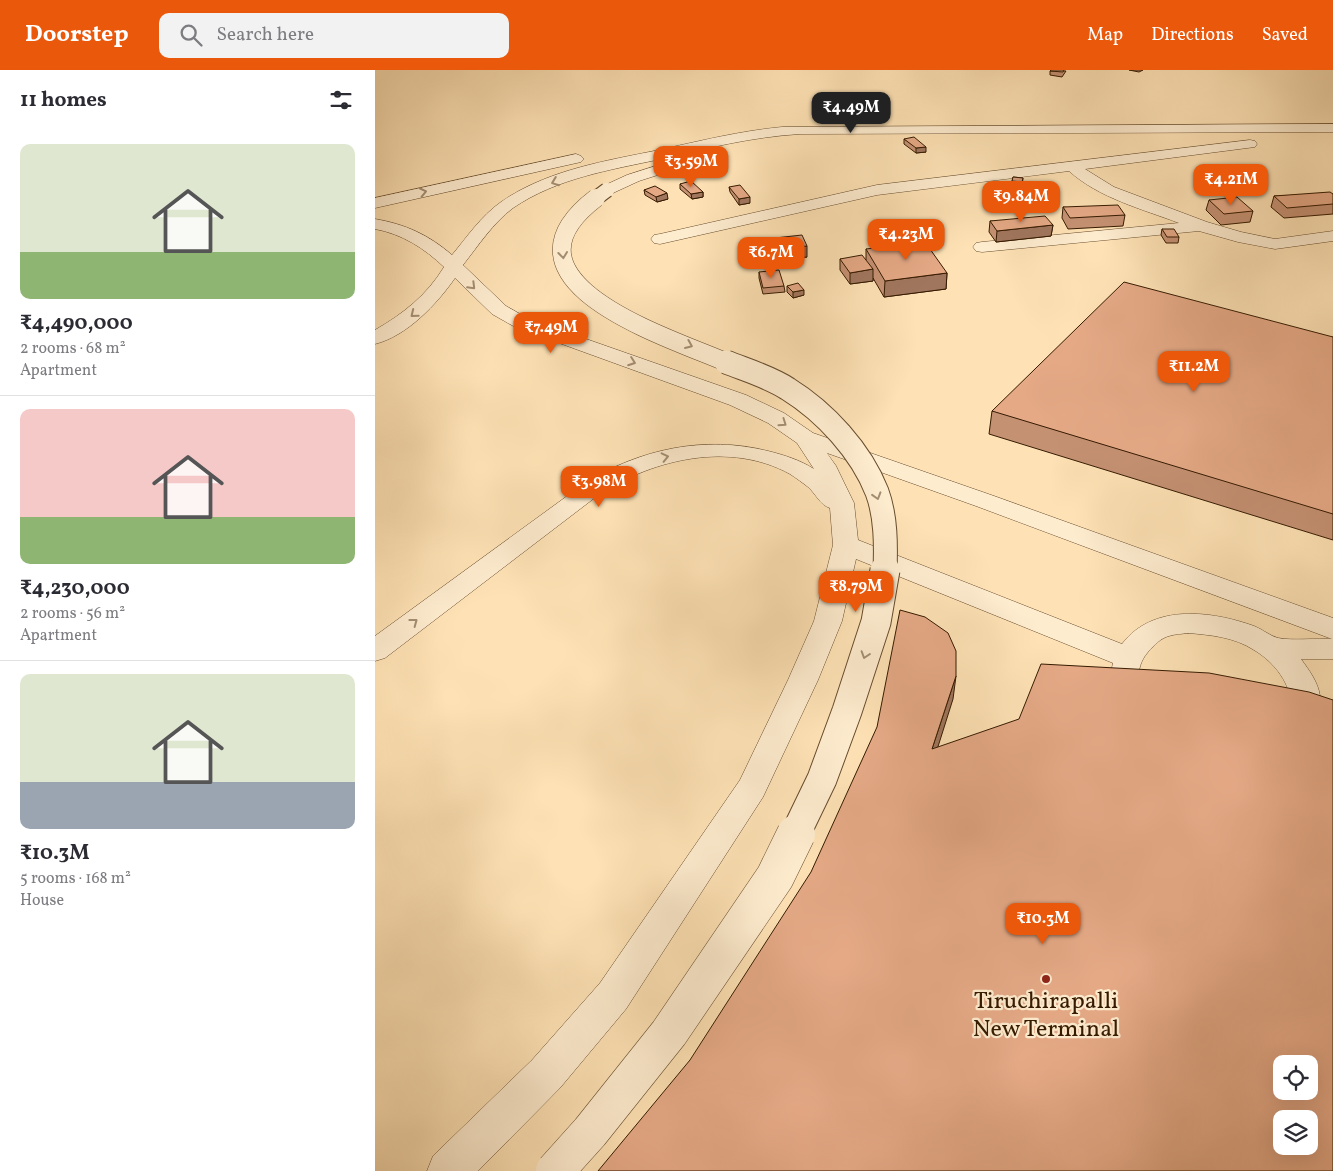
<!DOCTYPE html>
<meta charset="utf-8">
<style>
:root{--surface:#fff;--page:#f2f2f3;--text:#2b2b33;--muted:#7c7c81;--line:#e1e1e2;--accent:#ea580c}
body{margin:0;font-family:Vollkorn,serif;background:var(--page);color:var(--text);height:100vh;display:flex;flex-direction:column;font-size:19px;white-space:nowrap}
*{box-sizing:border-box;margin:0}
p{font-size:16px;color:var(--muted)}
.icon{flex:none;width:28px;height:28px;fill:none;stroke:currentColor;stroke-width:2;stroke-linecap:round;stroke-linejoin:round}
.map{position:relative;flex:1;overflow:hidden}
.panel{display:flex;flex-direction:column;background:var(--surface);width:375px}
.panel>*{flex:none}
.tools{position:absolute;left:898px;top:985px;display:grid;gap:10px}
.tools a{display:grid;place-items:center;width:45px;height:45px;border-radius:10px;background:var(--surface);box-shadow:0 5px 20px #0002;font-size:25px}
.price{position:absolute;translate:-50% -42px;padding:0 11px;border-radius:10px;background:var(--accent);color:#fff;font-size:16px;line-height:32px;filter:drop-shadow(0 1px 2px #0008)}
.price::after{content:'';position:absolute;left:50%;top:30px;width:15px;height:11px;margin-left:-8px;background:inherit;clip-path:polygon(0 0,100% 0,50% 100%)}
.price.active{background:#222;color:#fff}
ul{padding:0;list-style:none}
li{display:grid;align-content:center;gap:10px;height:265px;padding:0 20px}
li+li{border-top:1px solid var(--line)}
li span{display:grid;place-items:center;height:155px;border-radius:10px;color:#555}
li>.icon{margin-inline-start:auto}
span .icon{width:90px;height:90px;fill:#fffc;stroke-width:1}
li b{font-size:21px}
h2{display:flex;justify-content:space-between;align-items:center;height:60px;padding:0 20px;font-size:21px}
header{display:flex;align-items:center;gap:30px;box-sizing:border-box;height:70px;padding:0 25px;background:var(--accent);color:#fff}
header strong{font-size:24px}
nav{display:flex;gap:28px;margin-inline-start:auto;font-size:18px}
.search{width:350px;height:45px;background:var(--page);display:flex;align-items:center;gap:12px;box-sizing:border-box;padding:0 18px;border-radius:10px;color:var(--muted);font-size:19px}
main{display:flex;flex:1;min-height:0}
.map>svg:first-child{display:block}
</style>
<header>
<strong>Doorstep</strong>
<div class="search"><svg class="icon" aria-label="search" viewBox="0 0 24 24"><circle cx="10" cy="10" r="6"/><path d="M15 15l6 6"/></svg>Search here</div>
<nav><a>Map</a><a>Directions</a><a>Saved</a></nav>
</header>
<main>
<section class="panel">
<h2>11 homes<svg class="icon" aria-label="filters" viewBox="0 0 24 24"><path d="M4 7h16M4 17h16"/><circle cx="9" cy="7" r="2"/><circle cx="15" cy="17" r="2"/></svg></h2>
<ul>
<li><span style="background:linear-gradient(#dfe7d0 70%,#8fb573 0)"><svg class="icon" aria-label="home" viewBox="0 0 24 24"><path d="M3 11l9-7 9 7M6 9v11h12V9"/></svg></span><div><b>₹4,490,000</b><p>2 rooms · 68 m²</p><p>Apartment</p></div></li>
<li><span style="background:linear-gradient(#f6c9c9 70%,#8fb573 0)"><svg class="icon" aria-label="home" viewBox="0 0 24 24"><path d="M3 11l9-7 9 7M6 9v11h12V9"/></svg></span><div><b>₹4,230,000</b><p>2 rooms · 56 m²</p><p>Apartment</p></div></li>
<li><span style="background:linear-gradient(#dfe7d0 70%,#9aa5b1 0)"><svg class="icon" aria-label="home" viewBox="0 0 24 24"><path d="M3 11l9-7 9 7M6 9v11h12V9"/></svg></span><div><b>₹10.3M</b><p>5 rooms · 168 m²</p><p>House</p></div></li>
</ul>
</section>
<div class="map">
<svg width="958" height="1101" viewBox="0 0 958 1101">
<rect width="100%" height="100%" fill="#fee2b5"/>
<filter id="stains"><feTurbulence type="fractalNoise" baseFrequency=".004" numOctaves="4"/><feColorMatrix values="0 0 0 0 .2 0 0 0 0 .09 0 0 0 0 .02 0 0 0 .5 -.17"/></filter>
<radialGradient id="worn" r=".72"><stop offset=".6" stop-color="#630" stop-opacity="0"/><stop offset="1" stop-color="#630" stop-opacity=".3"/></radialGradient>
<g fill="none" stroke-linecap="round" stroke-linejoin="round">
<g stroke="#674c2d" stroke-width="1">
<path id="minor" d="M 958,54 L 958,62 L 425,64 C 377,67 332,78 286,89 C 235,100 182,108 138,138 C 118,153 103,176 88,195 L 131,236 L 154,249 L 371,325 L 409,343 L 438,363 L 619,426 L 958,548 L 958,589 L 926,589 C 934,600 943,612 945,626 C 953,671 902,700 862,700 C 821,699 778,679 753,646 C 741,631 733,612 738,593 L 481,489 L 467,551 L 443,610 L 388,727 L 251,939 L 185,1018 L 103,1101 L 52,1101 L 58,1086 L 157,990 L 225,913 L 365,710 L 413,610 L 439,551 L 458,475 L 455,438 C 445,435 441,424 433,417 C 428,413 421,408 415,404 C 355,371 280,389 226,423 L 10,588 L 0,591 L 0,566 L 210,413 C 265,379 330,365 393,381 C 409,385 425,390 439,399 L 422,373 L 393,353 L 355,335 L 140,257 L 117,244 L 80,208 C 62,234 32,266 0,274 L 0,260 C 28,244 52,225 69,197 C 49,178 27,164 0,159 L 0,149 C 30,154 54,165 77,185 C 92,167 106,146 126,132 C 172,100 230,91 284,80 C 325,71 365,61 407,57 ZM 452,383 L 601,436 L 957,569 C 942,568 918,571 903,568 C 895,566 887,559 879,556 C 837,541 778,533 747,574 L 483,470 L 479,433 L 461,396 ZM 813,563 C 836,565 859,567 879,580 C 924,607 935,666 870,674 C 857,676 842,674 829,670 C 798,659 742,618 773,582 C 779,575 786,568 794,566 C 800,564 807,564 813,563 Z
M 875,70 L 880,71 L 882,74 L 880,77 L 710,99 L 739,117 L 832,152 L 866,162 L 900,169 L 958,161 L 958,171 L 900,179 L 863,172 L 824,161 L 607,182 L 601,181 L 598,177 L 601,173 L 607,172 L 804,153 C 767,139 724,128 694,101 L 502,125 L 285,174 L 279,173 L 276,169 L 279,165 L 285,164 L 502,115 Z
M 201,84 L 206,86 L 209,89 L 206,92 L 0,138 L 0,128 Z
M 287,94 L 292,96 L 295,99 L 292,102 L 264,111 L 238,123 L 226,123 L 224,120 L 226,117 L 252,105 Z"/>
</g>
<use href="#minor" fill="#feeccf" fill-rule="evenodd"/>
<g stroke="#674c2d" stroke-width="16" stroke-linecap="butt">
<path id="minor-bridge-far4" d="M 220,129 L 232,120"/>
</g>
<g stroke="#674c2d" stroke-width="19" stroke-linecap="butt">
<path id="minor-bridge-far3" d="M 221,128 C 111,212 296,268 353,293"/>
</g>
<g stroke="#674c2d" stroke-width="25" stroke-linecap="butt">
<path id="minor-bridge-far2" d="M 351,292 C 371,300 395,307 413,319 C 450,342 486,381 502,422 C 511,446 511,475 510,501"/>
</g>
<g stroke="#674c2d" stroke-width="31" stroke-linecap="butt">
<path id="minor-bridge-far1" d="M 420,765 L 447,709 L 472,641 L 501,552 L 510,500"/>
</g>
<g stroke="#674c2d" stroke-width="39" stroke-linecap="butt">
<path id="minor-bridge" d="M 180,1101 L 215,1062 L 294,963 L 400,807 L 421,764"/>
</g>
<use href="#minor-bridge-far4" stroke="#feeccf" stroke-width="14"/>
<use href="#minor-bridge-far3" stroke="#feeccf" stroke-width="18"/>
<use href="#minor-bridge-far2" stroke="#feeccf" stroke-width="23"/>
<use href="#minor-bridge-far1" stroke="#feeccf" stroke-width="29"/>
<use href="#minor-bridge" stroke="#feeccf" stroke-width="38"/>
</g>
<path fill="#c59173" stroke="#351a00" d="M 754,0 L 768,0 L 764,2 Z
M 675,1 L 691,1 L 687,7 L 675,5 Z
M 529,69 L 551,82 L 541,83 L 529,74 Z
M 638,107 L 648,108 L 647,117 L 636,117 Z
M 305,114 L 328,122 L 328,127 L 317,129 L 305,119 Z
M 354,117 L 375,133 L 364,135 L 355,122 Z
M 269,120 L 293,129 L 282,132 L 270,125 Z
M 958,124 L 958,144 L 909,148 L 896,137 L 899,126 Z
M 834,130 L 878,141 L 875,152 L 846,155 L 831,140 Z
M 688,137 L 750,145 L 748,156 L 693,159 L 687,148 Z
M 615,151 L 678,155 L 676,166 L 621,172 L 614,162 Z
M 787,159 L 804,167 L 803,173 L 791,173 L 786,165 Z
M 382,170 L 432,187 L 386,192 L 382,181 Z
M 491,179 L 572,203 L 571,219 L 509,227 L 498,208 L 498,211 L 475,214 L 465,200 L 465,189 L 491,190 Z
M 384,202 L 409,216 L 410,222 L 388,224 L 384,208 Z
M 412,216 L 429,225 L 418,228 L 412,222 Z
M 958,267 L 958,470 L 614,364 L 617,341 Z"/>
<path fill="#a0765e" stroke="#351a00" d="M 551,77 L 551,82 L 541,83 L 541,78 Z
M 328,122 L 328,127 L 317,129 L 316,124 Z
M 292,123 L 293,129 L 282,132 L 281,127 Z
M 375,127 L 375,133 L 364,135 L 364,129 Z
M 678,155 L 676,166 L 621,172 L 622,161 Z
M 432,176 L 432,187 L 386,192 L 385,181 Z
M 498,199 L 498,211 L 475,214 L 475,203 Z
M 572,203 L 571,219 L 509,227 L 510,211 Z
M 429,220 L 429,225 L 418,228 L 418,222 Z
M 581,606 L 578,629 L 555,702 L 557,679 Z"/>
<path fill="#e5a986" stroke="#351a00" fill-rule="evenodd" d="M 676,0 L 689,0 L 688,2 L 675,1 Z
M 539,67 L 551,77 L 541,78 L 529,69 Z
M 638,107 L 648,108 L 647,112 L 637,111 Z
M 316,111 L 328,122 L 316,124 L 305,114 Z
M 365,115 L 375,127 L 364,129 L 354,117 Z
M 280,116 L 292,123 L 281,127 L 269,120 Z
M 955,122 L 958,124 L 958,134 L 912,138 L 899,126 Z
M 862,127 L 878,141 L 849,144 L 834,130 Z
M 743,135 L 750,145 L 695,148 L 688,137 Z
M 670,146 L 678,155 L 622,161 L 615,151 Z
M 787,159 L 799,159 L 804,167 L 792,167 Z
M 427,165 L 432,176 L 385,181 L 382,170 Z
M 550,172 L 572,203 L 510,211 L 491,179 Z
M 487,185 L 498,199 L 475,203 L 465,189 Z
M 404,200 L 409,216 L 388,218 L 384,202 Z
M 749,212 L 958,267 L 958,444 L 617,341 Z
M 423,213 L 429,220 L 418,222 L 412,216 Z
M 525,540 L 550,547 L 573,563 L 581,581 L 581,606 L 557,679 L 644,649 L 666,594 L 834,603 L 934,622 L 958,630 L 958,1101 L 223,1101 L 315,990 L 436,802 L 502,657 ZM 906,994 L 934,994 L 934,1021 L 906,1021 ZM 906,1049 L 934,1049 L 934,1076 L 906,1076 Z"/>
<defs><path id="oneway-chevron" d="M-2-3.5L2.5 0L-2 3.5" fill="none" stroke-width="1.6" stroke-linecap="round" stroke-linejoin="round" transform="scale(1.25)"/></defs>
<g stroke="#a48e72">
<use href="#oneway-chevron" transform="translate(180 112) rotate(159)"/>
<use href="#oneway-chevron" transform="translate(48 122) rotate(-12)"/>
<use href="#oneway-chevron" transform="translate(188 185) rotate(83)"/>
<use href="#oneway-chevron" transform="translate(97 216) rotate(45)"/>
<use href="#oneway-chevron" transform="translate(39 244) rotate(141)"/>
<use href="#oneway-chevron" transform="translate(314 275) rotate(23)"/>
<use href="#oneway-chevron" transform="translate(257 292) rotate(20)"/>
<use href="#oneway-chevron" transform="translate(408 353) rotate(35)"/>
<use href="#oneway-chevron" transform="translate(290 387) rotate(-13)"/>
<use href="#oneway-chevron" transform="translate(502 426) rotate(73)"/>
<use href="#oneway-chevron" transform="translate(39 552) rotate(-37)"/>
<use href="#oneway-chevron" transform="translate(490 585) rotate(108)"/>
</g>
<circle fill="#8f2418" stroke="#feeccf" stroke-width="2" cx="671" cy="909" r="5"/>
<g text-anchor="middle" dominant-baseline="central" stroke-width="4.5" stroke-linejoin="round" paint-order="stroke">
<g font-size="24" fill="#351a00" stroke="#feeccf">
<text x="671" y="932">Tiruchirapalli<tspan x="671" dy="28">New Terminal</tspan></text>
</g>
</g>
<rect width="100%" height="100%" filter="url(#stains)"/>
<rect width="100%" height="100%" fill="url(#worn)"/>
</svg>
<div class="tools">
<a><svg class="icon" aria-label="locate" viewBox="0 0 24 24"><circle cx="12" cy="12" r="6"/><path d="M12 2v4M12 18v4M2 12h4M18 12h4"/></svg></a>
<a><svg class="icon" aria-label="layers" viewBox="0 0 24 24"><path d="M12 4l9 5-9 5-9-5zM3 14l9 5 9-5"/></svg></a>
</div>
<b class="price active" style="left:476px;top:64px">₹4.49M</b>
<b class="price" style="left:316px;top:118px">₹3.59M</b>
<b class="price" style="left:856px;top:136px">₹4.21M</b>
<b class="price" style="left:646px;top:153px">₹9.84M</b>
<b class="price" style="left:531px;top:191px">₹4.23M</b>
<b class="price" style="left:396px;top:209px">₹6.7M</b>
<b class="price" style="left:176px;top:284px">₹7.49M</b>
<b class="price" style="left:819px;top:323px">₹11.2M</b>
<b class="price" style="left:224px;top:438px">₹3.98M</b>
<b class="price" style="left:481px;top:543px">₹8.79M</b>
<b class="price" style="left:668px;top:875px">₹10.3M</b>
</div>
</main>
